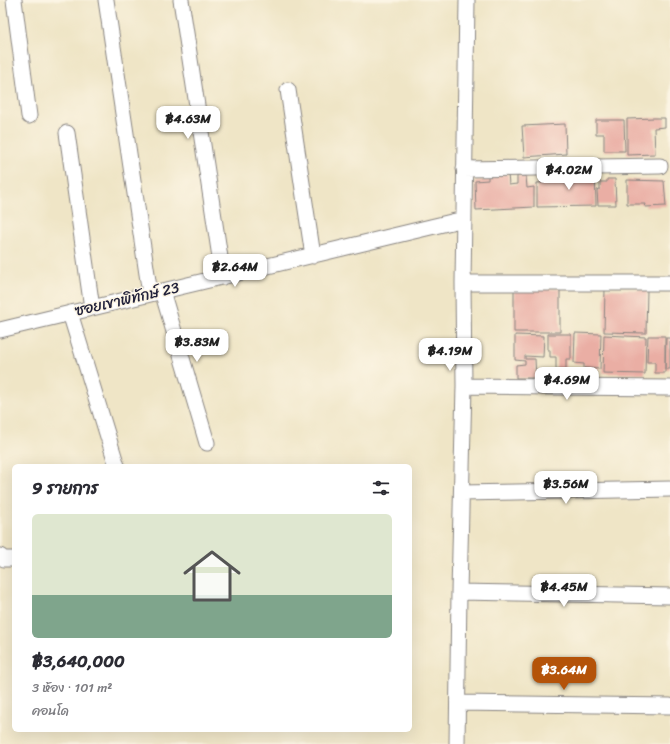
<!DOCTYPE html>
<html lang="th">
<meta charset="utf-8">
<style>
:root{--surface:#fff;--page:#f2f2f3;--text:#2b2b33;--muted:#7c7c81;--accent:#b45309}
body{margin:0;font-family:Sriracha,"Playpen Sans Thai",sans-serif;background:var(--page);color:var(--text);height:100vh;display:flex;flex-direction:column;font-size:15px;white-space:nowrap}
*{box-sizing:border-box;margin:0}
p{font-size:13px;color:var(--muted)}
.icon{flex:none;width:22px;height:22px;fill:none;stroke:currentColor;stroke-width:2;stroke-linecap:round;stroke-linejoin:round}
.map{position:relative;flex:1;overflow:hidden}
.sheet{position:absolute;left:12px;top:464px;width:400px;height:268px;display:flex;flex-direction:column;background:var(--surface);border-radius:6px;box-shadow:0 4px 16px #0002}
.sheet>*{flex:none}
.price{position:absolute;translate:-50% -34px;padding:0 9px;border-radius:8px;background:#fff;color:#222;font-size:13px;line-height:26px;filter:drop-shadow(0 1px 2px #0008)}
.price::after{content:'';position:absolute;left:50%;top:24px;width:12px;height:9px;margin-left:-6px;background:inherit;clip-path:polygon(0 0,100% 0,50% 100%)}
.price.active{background:var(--accent);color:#fff}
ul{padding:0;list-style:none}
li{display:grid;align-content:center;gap:8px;height:212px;padding:0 20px}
li span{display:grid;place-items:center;height:124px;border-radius:6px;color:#555}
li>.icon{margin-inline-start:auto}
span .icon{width:72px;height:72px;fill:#fffc;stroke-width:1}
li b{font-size:17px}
h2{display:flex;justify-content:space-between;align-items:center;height:48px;padding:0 20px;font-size:17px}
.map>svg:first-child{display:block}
</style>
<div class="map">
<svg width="670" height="744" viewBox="0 0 670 744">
<rect width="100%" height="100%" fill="#fcf5e5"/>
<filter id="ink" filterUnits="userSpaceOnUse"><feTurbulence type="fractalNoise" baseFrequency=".025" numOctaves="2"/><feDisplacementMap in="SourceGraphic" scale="8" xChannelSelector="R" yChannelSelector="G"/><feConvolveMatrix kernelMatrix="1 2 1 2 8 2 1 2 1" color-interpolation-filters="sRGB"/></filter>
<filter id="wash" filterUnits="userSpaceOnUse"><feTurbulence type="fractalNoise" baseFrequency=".012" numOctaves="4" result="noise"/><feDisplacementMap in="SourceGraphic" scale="16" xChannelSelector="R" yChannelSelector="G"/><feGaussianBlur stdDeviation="0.9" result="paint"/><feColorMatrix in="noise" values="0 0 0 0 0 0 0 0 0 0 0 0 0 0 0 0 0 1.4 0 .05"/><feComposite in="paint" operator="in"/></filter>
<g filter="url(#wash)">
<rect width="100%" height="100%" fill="#efe5c6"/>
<g id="blocks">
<path fill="#eaaea4" d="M 654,118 L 665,118 L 665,127 L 654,128 L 655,154 L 627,155 L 627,119 Z
M 596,120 L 624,120 L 625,151 L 604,151 L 604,134 L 596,134 Z
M 565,124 L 566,154 L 524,157 L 522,126 Z
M 595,170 L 596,206 L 537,207 L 537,183 L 554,182 L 553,179 L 566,179 L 566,184 L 573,184 L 572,171 Z
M 508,174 L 509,185 L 517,184 L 517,176 L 526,176 L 527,188 L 534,187 L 534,207 L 476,210 L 475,181 L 488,180 L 488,175 Z
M 607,179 L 615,179 L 616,205 L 598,205 L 597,190 L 600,189 L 600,182 L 607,182 Z
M 627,180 L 664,181 L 666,206 L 645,207 L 646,204 L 627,204 Z
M 514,289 L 560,289 L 560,332 L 514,332 Z
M 605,289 L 647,290 L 646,333 L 604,332 Z
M 575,333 L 601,334 L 600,369 L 584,368 L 584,364 L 574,363 Z
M 548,334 L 571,334 L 571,359 L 566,359 L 566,369 L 556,369 L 556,357 L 550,357 L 550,350 L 548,350 Z
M 515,335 L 544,336 L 543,357 L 525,356 L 525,359 L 535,359 L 536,378 L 516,378 L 516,365 L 525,364 L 525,361 L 515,360 Z
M 604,335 L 646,337 L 645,374 L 603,373 Z
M 648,336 L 665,336 L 665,373 L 655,373 L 655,362 L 647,362 Z
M 666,338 L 670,338 L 670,369 L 665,369 Z"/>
</g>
</g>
<g filter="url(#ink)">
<use href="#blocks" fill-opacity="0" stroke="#888480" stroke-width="1"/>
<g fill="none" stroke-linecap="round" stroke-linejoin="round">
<g stroke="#888480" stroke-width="17">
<path id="minor" d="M 14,0 L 29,116
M 106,0 L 150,294
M 181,0 L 223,277
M 288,90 L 313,256
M 67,133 L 92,308
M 464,169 L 660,166
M 463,283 L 670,283
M 162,291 L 207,443
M 70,313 L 117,466
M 0,330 L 464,219
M 464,386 L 670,388
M 462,493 L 670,489
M 0,556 L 4,559 L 14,559
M 459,592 L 670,596
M 458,703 L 670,706
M 457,744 L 459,592 L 464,386 L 463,283 L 467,0"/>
</g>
<use href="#minor" stroke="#fff" stroke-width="15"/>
</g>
</g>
<g text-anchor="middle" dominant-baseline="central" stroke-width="3" stroke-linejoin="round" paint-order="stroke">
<g font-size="15" fill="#22223b" stroke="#fcf5e5">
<text transform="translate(127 299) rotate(-13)">ซอยเขาพิทักษ์ 23</text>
</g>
</g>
</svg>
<b class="price" style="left:188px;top:140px">฿4.63M</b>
<b class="price" style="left:569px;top:191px">฿4.02M</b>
<b class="price" style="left:235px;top:288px">฿2.64M</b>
<b class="price" style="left:197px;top:363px">฿3.83M</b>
<b class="price" style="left:450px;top:372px">฿4.19M</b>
<b class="price" style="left:567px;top:401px">฿4.69M</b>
<b class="price" style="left:566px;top:505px">฿3.56M</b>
<b class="price" style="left:564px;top:608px">฿4.45M</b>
<b class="price active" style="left:564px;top:691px">฿3.64M</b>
<section class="sheet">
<h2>9 รายการ<svg class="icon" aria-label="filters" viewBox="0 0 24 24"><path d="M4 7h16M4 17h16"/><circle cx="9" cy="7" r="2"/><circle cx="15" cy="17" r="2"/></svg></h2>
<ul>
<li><span style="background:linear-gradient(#dfe7d0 65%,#7fa58c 0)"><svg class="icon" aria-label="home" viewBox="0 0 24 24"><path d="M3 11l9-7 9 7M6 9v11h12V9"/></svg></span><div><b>฿3,640,000</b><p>3 ห้อง · 101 m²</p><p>คอนโด</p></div></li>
</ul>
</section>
</div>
